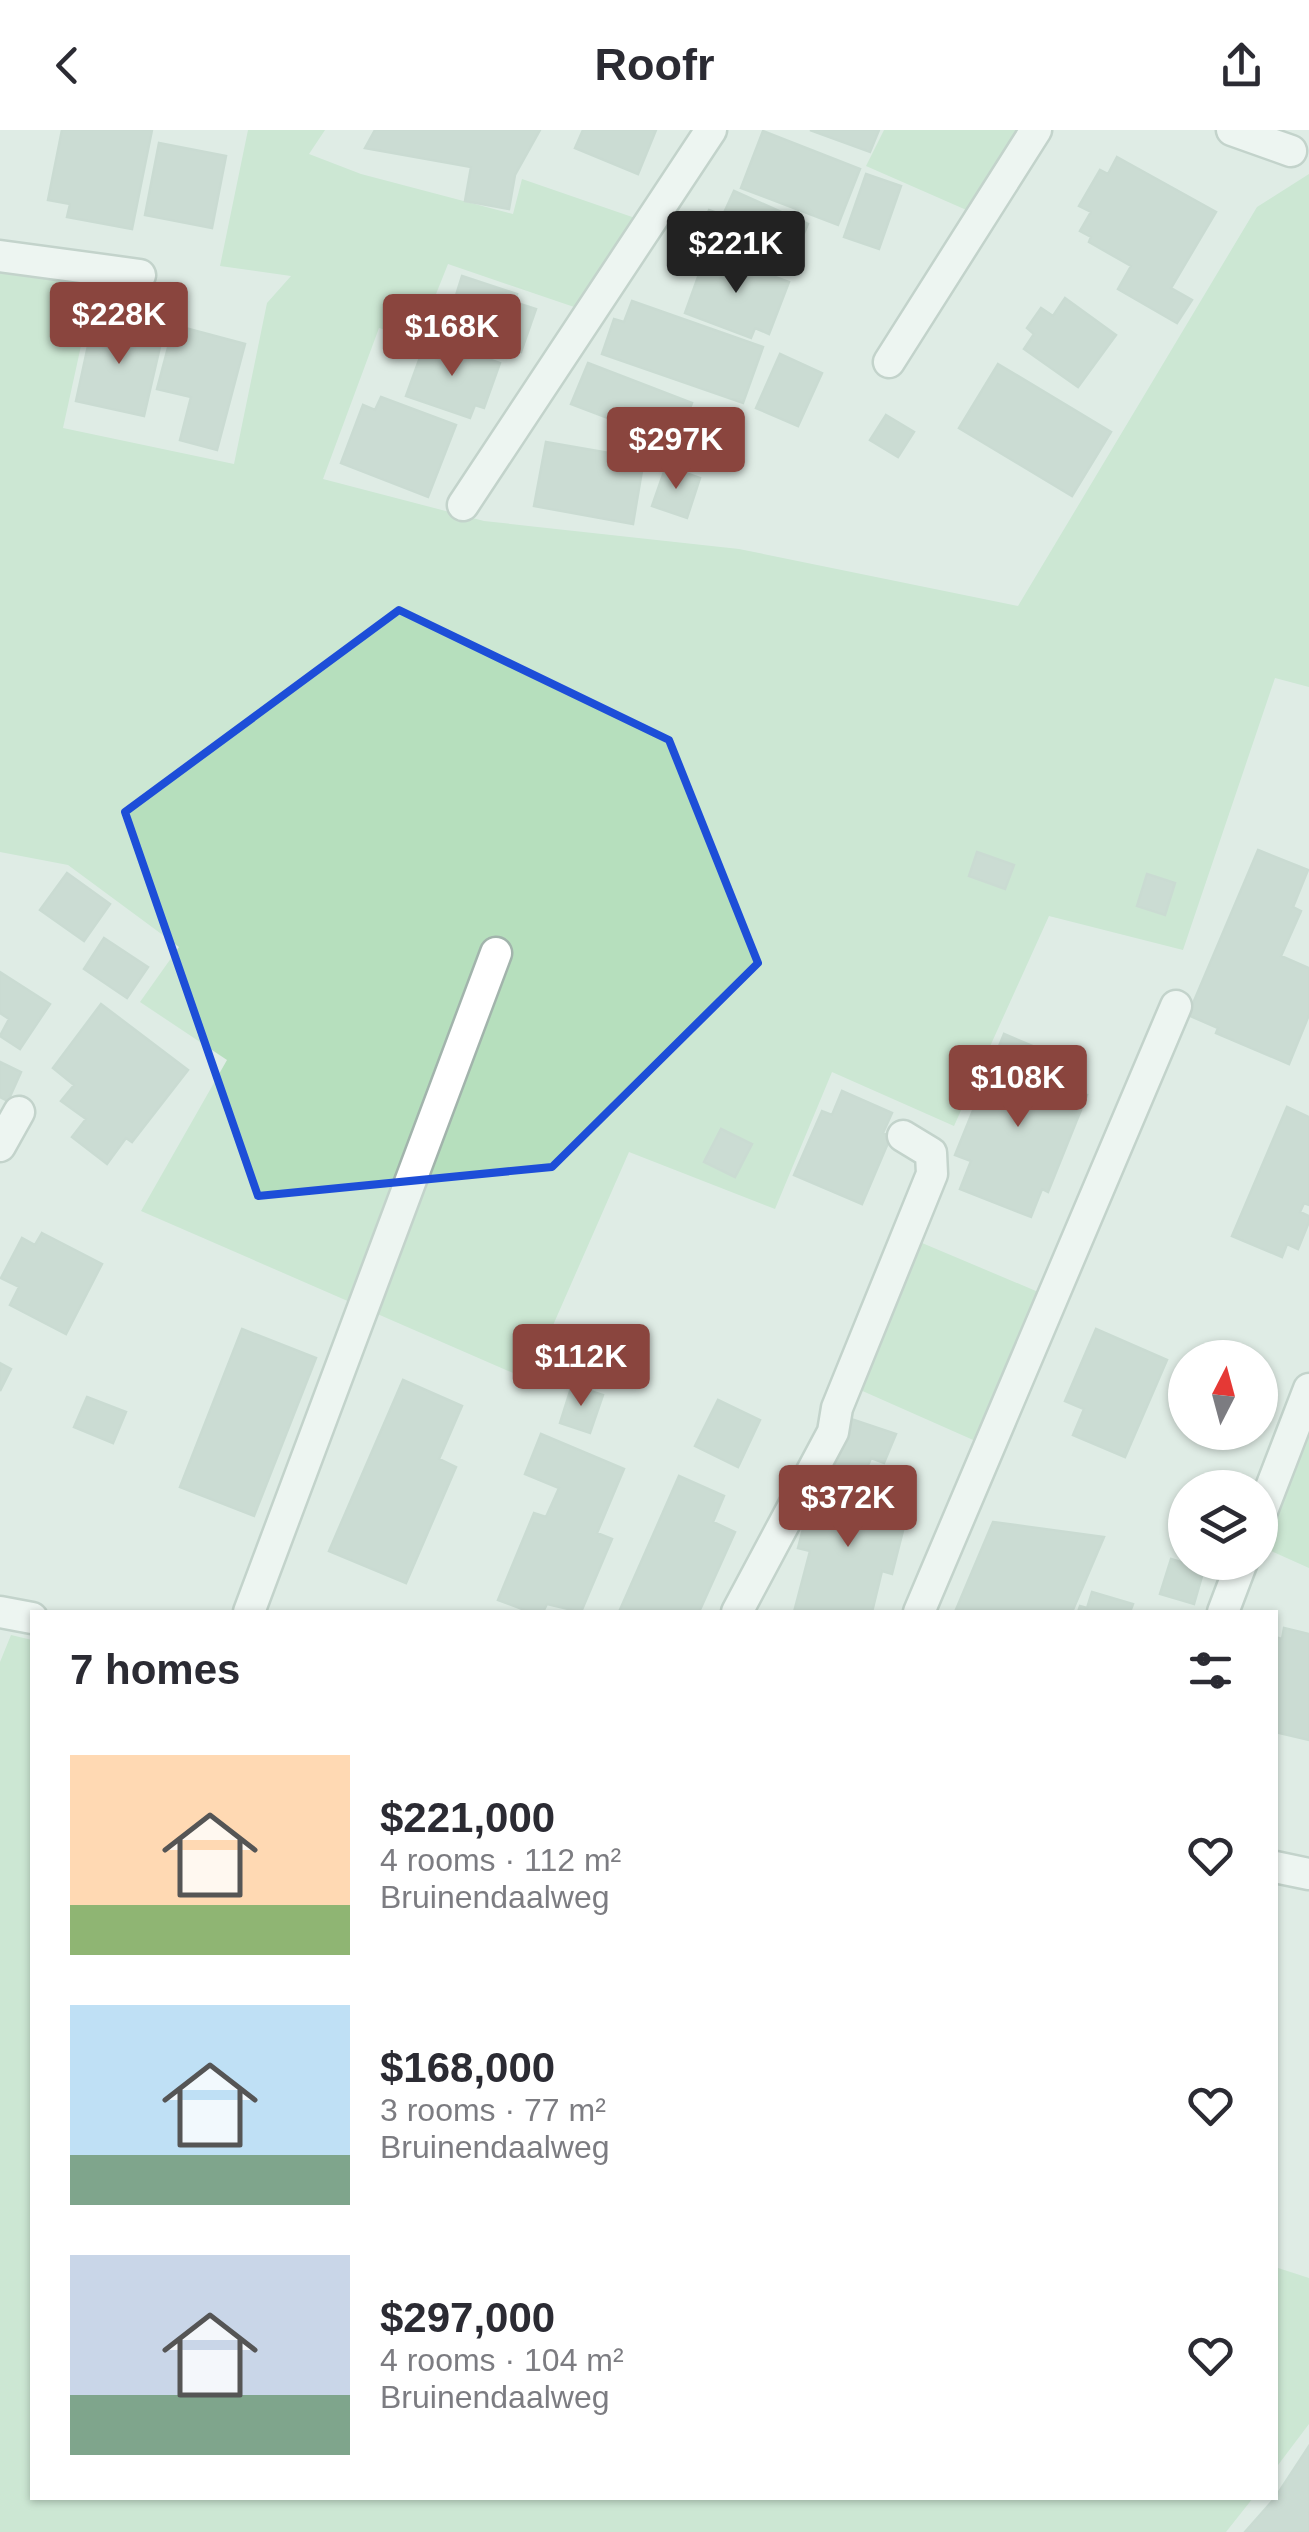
<!DOCTYPE html>
<meta charset="utf-8">
<style>
:root{--surface:#fff;--page:#f2f2f3;--text:#2b2b33;--muted:#7c7c81;--accent:#8a453e}
body{margin:0;font-family:Arial,sans-serif;background:var(--page);color:var(--text);height:100vh;display:flex;flex-direction:column;font-size:38px;white-space:nowrap}
*{box-sizing:border-box;margin:0}
p{font-size:32px;color:var(--muted)}
.icon{flex:none;width:55px;height:55px;fill:none;stroke:currentColor;stroke-width:2;stroke-linecap:round;stroke-linejoin:round}
.map{position:relative;flex:1;overflow:hidden}
.sheet{position:absolute;left:30px;top:1480px;width:1248px;height:890px;display:flex;flex-direction:column;background:var(--surface);border-radius:0px;box-shadow:0 2px 8px #0004}
.sheet>*{flex:none}
.needle{width:65px;rotate:6deg}
.controls{position:absolute;left:1168px;top:1210px;display:grid;gap:20px}
.controls a{display:grid;place-items:center;width:110px;height:110px;border-radius:50%;background:var(--surface);box-shadow:0 2px 8px #0004;font-size:50px}
.price{position:absolute;translate:-50% -85px;padding:0 22px;border-radius:10px;background:var(--accent);color:#fff;font-size:32px;line-height:65px;filter:drop-shadow(0 2px 5px #0008)}
.price::after{content:'';position:absolute;left:50%;top:60px;width:30px;height:22px;margin-left:-15px;background:inherit;clip-path:polygon(0 0,100% 0,50% 100%)}
.price.current{background:#222;color:#fff}
ul{padding:0;list-style:none}
li{display:flex;align-items:center;gap:30px;height:250px;padding:0 40px}
li span{display:grid;place-items:center;flex:none;width:280px;height:200px;border-radius:0px;color:#555}
li>.icon{margin-inline-start:auto}
span .icon{width:120px;height:120px;fill:#fffc;stroke-width:1}
li b{font-size:42px}
h2{display:flex;justify-content:space-between;align-items:center;height:120px;padding:0 40px;font-size:42px}
header{display:flex;justify-content:space-between;align-items:center;height:130px;padding:0 40px;background:var(--surface);font-size:45px;font-weight:700}
.map>svg:first-child{display:block}
</style>
<header><svg class="icon" aria-label="back" viewBox="0 0 24 24"><path d="M15 5l-7 7 7 7"/></svg>Roofr<svg class="icon" aria-label="share" viewBox="0 0 24 24"><path d="M12 15V3M7 8l5-5 5 5M5 13v7h14v-7"/></svg></header>
<div class="map">
<svg width="1309" height="2402" viewBox="0 0 1309 2402">
<rect width="100%" height="100%" fill="#dfece5"/>
<path fill="#b6dfbd" d="M 248,0 L 325,0 L 309,24 L 361,44 L 513,84 L 522,49 L 638,89 L 583,180 L 448,134 L 418,209 L 379,198 L 323,349 L 484,391 L 739,419 L 1018,476 L 1257,77 L 1309,44 L 1309,557 L 1275,548 L 1183,820 L 1049,786 L 954,996 L 832,942 L 775,1079 L 629,1022 L 529,1250 L 141,1081 L 227,930 L 140,872 L 179,817 L 68,735 L 0,722 L 0,139 L 95,152 L 63,298 L 234,334 L 267,173 L 291,146 L 220,136 Z
M 884,0 L 1025,0 L 971,82 L 866,36 Z
M 915,1110 L 1043,1164 L 980,1313 L 858,1259 Z
M 1309,1291 L 1309,1438 L 1260,1416 Z
M 11,1505 L 32,1510 L 32,2368 L 1253,2368 L 1226,2402 L 0,2402 L 0,1532 Z
M 1275,2137 L 1309,2148 L 1309,2294 L 1275,2339 Z"/>
<path fill="#b4c7bd" stroke="#b1c6bb" stroke-width="2.5" d="M 62,0 L 152,0 L 132,99 L 67,87 L 70,74 L 48,70 Z
M 375,0 L 540,0 L 515,45 L 509,79 L 465,71 L 471,37 L 365,18 Z
M 583,0 L 656,0 L 638,44 L 575,18 Z
M 810,0 L 879,0 L 870,22 Z
M 763,1 L 860,39 L 838,95 L 741,58 Z
M 159,13 L 226,26 L 212,98 L 145,85 Z
M 1117,27 L 1216,82 L 1171,158 L 1192,170 L 1177,193 L 1118,159 L 1131,136 L 1089,112 L 1091,107 L 1080,101 L 1091,82 L 1079,76 L 1100,40 L 1108,44 Z
M 866,44 L 901,56 L 879,119 L 844,107 Z
M 734,61 L 808,94 L 789,138 L 730,111 L 727,119 L 697,107 L 709,80 L 723,85 Z
M 707,122 L 789,152 L 769,204 L 755,198 L 751,208 L 685,183 Z
M 462,146 L 517,164 L 514,172 L 536,179 L 521,222 L 509,218 L 507,224 L 444,204 Z
M 1065,168 L 1116,205 L 1078,257 L 1024,219 L 1034,204 L 1027,198 L 1041,178 L 1053,186 Z
M 632,171 L 763,217 L 743,273 L 602,224 L 614,189 L 624,192 Z
M 94,188 L 163,204 L 144,286 L 76,271 Z
M 174,195 L 245,214 L 217,320 L 180,310 L 191,267 L 157,259 Z
M 427,208 L 500,233 L 484,278 L 475,275 L 470,288 L 406,266 Z
M 780,224 L 822,243 L 798,296 L 756,278 Z
M 588,233 L 692,273 L 676,314 L 571,274 Z
M 998,234 L 1111,302 L 1072,366 L 959,298 Z
M 381,267 L 456,295 L 428,367 L 341,333 L 363,275 L 375,280 Z
M 886,285 L 914,302 L 898,327 L 870,310 Z
M 546,312 L 644,329 L 633,394 L 534,376 Z
M 666,336 L 700,348 L 687,388 L 652,376 Z
M 1258,720 L 1308,740 L 1293,777 L 1301,781 L 1281,826 L 1309,838 L 1309,885 L 1289,934 L 1216,903 L 1218,898 L 1188,885 Z
M 977,722 L 1014,735 L 1005,759 L 969,746 Z
M 67,743 L 110,774 L 84,811 L 40,780 Z
M 1147,744 L 1175,753 L 1165,785 L 1137,776 Z
M 104,808 L 148,837 L 127,868 L 84,839 Z
M 0,842 L 50,874 L 20,919 L 0,906 L 9,889 L 0,883 Z
M 101,874 L 188,940 L 132,1012 L 126,1008 L 107,1034 L 72,1007 L 86,989 L 61,971 L 74,955 L 53,938 Z
M 1004,904 L 1042,920 L 1032,943 L 1087,965 L 1048,1062 L 1042,1059 L 1031,1087 L 960,1059 L 971,1031 L 955,1025 Z
M 0,932 L 21,942 L 8,971 L 0,967 Z
M 842,961 L 892,983 L 883,1003 L 891,1006 L 862,1074 L 794,1045 L 822,981 L 832,985 Z
M 1287,977 L 1309,987 L 1309,1075 L 1304,1073 L 1300,1082 L 1309,1086 L 1309,1092 L 1298,1119 L 1287,1114 L 1282,1127 L 1232,1106 Z
M 721,999 L 752,1014 L 735,1047 L 704,1032 Z
M 42,1103 L 102,1134 L 66,1204 L 10,1175 L 19,1157 L 1,1148 L 22,1108 L 35,1115 Z
M 242,1199 L 316,1228 L 254,1386 L 180,1357 Z
M 1096,1199 L 1167,1230 L 1125,1327 L 1073,1305 L 1084,1279 L 1065,1271 Z
M 0,1233 L 11,1239 L 0,1261 Z
M 403,1250 L 462,1276 L 439,1329 L 456,1337 L 406,1453 L 329,1421 Z
M 572,1255 L 603,1265 L 590,1303 L 560,1293 Z
M 87,1267 L 126,1282 L 113,1313 L 74,1297 Z
M 718,1270 L 760,1290 L 738,1337 L 695,1316 Z
M 851,1289 L 896,1304 L 884,1333 L 871,1328 L 855,1368 L 821,1359 Z
M 541,1304 L 624,1339 L 597,1403 L 612,1409 L 581,1482 L 547,1474 L 543,1482 L 530,1482 L 498,1470 L 534,1383 L 546,1387 L 559,1358 L 525,1344 Z
M 679,1346 L 724,1366 L 713,1392 L 735,1402 L 699,1482 L 619,1482 Z
M 814,1357 L 855,1368 L 857,1360 L 910,1373 L 892,1444 L 882,1441 L 872,1482 L 794,1482 L 810,1421 L 798,1418 Z
M 993,1392 L 1104,1407 L 1072,1482 L 955,1482 Z
M 1171,1429 L 1204,1439 L 1194,1474 L 1160,1464 Z
M 1092,1462 L 1133,1474 L 1130,1482 L 1078,1482 L 1080,1476 L 1087,1478 Z
M 1284,1498 L 1309,1504 L 1309,1610 L 1275,1602 L 1275,1507 L 1282,1509 Z
M 1309,2316 L 1309,2402 L 1245,2402 L 1275,2368 Z"/>
<g fill="none" stroke-linecap="round" stroke-linejoin="round">
<g stroke="#a2b4ac" stroke-width="35">
<path id="minor" d="M 1232,0 L 1291,21
M 0,126 L 140,145
M 889,232 L 1036,0
M 463,375 L 711,0
M 0,1016 L 19,982
M 1260,1386 L 1309,1259
M 0,1482 L 32,1488
M 249,1482 L 496,823
M 737,1482 L 833,1302 L 837,1278 L 932,1044 L 931,1023 L 903,1006
M 919,1482 L 1176,876
M 1223,1482 L 1242,1432
M 1275,1737 L 1309,1744"/>
</g>
<use href="#minor" stroke="#fff" stroke-width="30"/>
</g>
<path d="M0 0H1309V2402H0ZM 399,480 L 669,610 L 758,833 L 552,1037 L 258,1066 L 125,682 Z" fill="#dfece5" fill-opacity=".55" fill-rule="evenodd"/>
<path fill="none" stroke="#1d4ed8" stroke-width="8" stroke-linejoin="round" d="M 399,480 L 669,610 L 758,833 L 552,1037 L 258,1066 L 125,682 Z"/>
</svg>
<div class="controls">
<a><svg class="needle" viewBox="-14 -14 28 28"><path d="M0-13l5 13h-10z" fill="#e53935"/><path d="M0 13l5-13h-10z" fill="#7c7c81"/></svg></a>
<a><svg class="icon" aria-label="layers" viewBox="0 0 24 24"><path d="M12 4l9 5-9 5-9-5zM3 14l9 5 9-5"/></svg></a>
</div>
<b class="price current" style="left:736px;top:166px">$221K</b>
<b class="price" style="left:119px;top:237px">$228K</b>
<b class="price" style="left:452px;top:249px">$168K</b>
<b class="price" style="left:676px;top:362px">$297K</b>
<b class="price" style="left:1018px;top:1000px">$108K</b>
<b class="price" style="left:581px;top:1279px">$112K</b>
<b class="price" style="left:848px;top:1420px">$372K</b>
<section class="sheet">
<h2>7 homes<svg class="icon" aria-label="filters" viewBox="0 0 24 24"><path d="M4 7h16M4 17h16"/><circle cx="9" cy="7" r="2"/><circle cx="15" cy="17" r="2"/></svg></h2>
<ul>
<li><span style="background:linear-gradient(#ffd9b3 75%,#8fb573 0)"><svg class="icon" aria-label="home" viewBox="0 0 24 24"><path d="M3 11l9-7 9 7M6 9v11h12V9"/></svg></span><div><b>$221,000</b><p>4 rooms · 112 m²</p><p>Bruinendaalweg</p></div><svg class="icon" aria-label="heart" viewBox="0 0 24 24"><path d="M12 20l-8-8c-3-5 5-10 8-4 3-6 11-1 8 4z"/></svg></li>
<li><span style="background:linear-gradient(#bfe0f5 75%,#7fa58c 0)"><svg class="icon" aria-label="home" viewBox="0 0 24 24"><path d="M3 11l9-7 9 7M6 9v11h12V9"/></svg></span><div><b>$168,000</b><p>3 rooms · 77 m²</p><p>Bruinendaalweg</p></div><svg class="icon" aria-label="heart" viewBox="0 0 24 24"><path d="M12 20l-8-8c-3-5 5-10 8-4 3-6 11-1 8 4z"/></svg></li>
<li><span style="background:linear-gradient(#c9d6e8 70%,#7fa58c 0)"><svg class="icon" aria-label="home" viewBox="0 0 24 24"><path d="M3 11l9-7 9 7M6 9v11h12V9"/></svg></span><div><b>$297,000</b><p>4 rooms · 104 m²</p><p>Bruinendaalweg</p></div><svg class="icon" aria-label="heart" viewBox="0 0 24 24"><path d="M12 20l-8-8c-3-5 5-10 8-4 3-6 11-1 8 4z"/></svg></li>
</ul>
</section>
</div>
